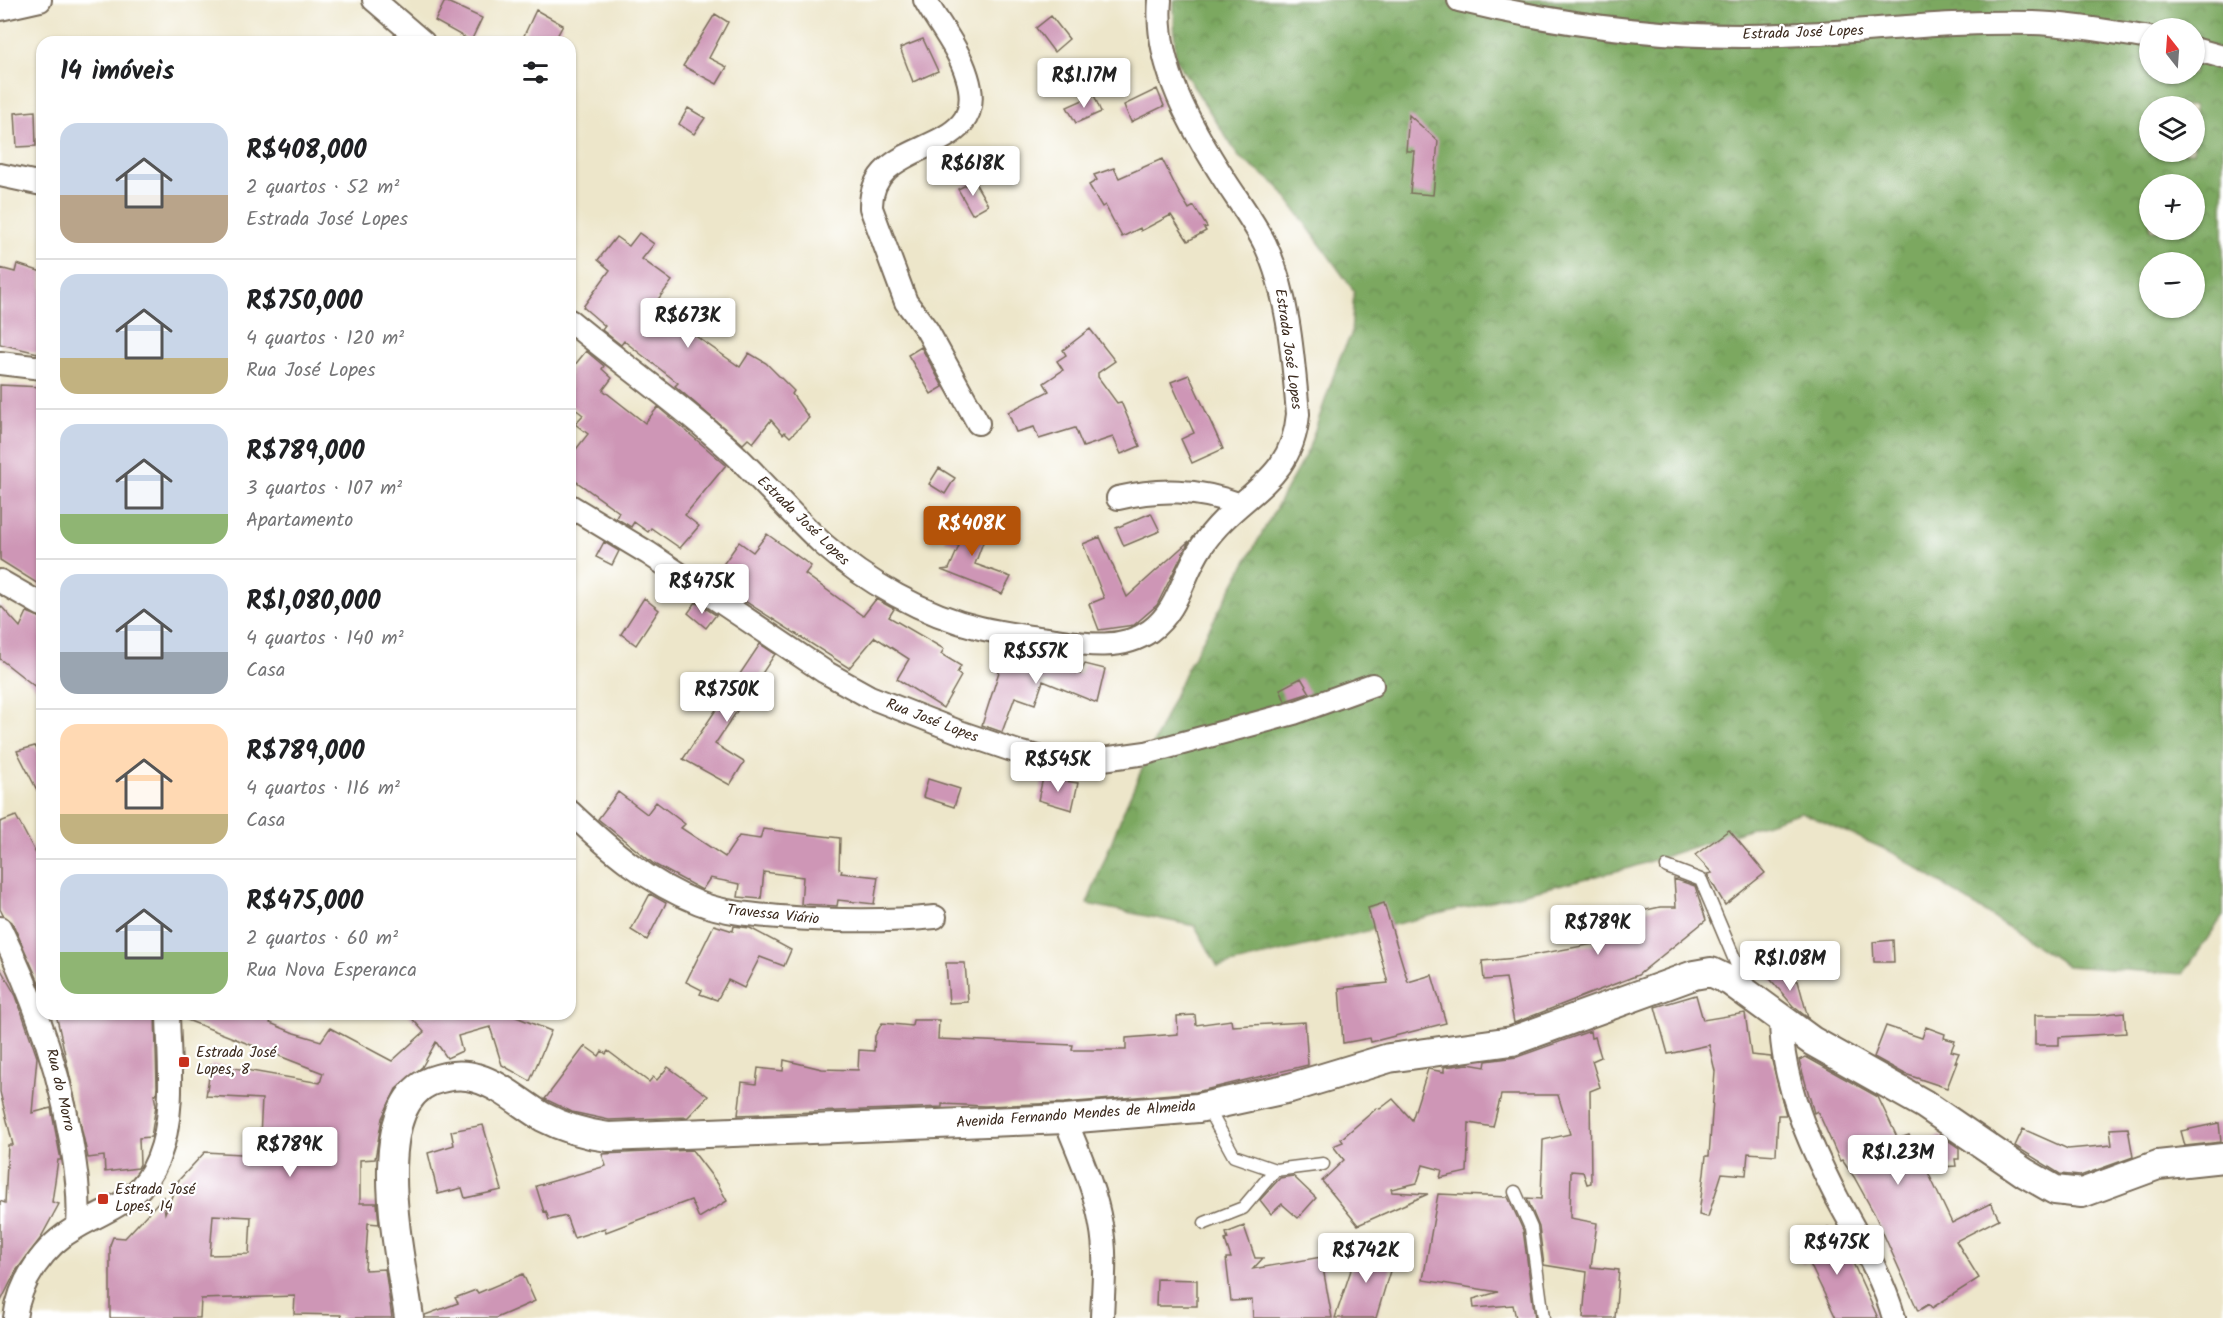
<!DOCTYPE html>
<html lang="pt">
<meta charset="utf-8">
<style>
:root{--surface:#fff;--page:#f6f6f6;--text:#202124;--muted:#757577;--line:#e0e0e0;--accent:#b45309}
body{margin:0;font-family:Kalam,sans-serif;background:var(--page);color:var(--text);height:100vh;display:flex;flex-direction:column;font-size:22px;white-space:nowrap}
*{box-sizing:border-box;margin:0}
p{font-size:20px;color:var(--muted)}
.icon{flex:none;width:33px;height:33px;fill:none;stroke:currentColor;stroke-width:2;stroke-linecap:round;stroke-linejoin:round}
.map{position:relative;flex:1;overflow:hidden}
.sheet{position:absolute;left:36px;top:36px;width:540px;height:984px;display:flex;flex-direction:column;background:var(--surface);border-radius:18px;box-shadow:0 2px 4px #0004}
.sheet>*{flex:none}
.needle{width:39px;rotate:343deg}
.buttons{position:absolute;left:2139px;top:18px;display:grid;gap:12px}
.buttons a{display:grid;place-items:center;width:66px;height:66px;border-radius:50%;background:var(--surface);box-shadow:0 2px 4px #0004;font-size:30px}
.price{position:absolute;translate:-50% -51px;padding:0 14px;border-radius:6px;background:#fff;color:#222;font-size:20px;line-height:39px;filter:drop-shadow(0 2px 3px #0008)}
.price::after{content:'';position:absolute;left:50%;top:36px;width:18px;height:14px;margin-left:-9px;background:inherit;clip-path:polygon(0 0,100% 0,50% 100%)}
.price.selected{background:var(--accent);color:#fff}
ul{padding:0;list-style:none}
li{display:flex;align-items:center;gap:18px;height:150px;padding:0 24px}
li+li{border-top:2px solid var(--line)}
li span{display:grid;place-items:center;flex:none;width:168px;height:120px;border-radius:18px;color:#555}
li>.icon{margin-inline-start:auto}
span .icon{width:72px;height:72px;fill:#fffc;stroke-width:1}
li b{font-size:26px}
h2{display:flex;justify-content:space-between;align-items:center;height:72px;padding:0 24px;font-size:26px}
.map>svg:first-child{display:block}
</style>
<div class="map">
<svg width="2223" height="1318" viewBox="0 0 2223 1318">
<defs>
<pattern id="forest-crowns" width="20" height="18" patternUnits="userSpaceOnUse" patternTransform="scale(1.5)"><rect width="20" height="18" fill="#7ca860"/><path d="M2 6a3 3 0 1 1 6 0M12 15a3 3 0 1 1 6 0" fill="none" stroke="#67894f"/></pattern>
</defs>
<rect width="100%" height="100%" fill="#fff"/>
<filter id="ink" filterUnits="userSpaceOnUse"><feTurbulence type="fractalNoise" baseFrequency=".0167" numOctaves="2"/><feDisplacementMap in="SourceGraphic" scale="12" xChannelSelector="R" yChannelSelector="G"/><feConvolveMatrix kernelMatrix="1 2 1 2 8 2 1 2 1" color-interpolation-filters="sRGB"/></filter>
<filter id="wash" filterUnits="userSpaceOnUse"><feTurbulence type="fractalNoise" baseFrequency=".008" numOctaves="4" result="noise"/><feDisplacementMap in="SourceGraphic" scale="24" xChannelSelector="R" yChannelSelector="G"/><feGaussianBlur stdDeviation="1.35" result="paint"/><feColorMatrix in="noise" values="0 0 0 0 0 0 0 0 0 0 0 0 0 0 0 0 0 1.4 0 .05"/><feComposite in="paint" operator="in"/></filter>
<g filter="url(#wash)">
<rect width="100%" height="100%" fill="#ede6ca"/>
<path fill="url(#forest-crowns)" stroke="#5c693f" stroke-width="1.5" fill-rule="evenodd" d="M 1174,0 L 2223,0 L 2223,916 L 2183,974 L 2067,966 L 1896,854 L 1801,812 L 1629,868 L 1218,967 L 1195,926 L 1087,904 L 1126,805 L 1185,672 L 1308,450 L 1340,357 L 1351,335 L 1354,291 L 1278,186 L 1239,157 L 1175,58 ZM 2150,28 L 2194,28 L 2194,74 L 2150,74 ZM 2150,106 L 2194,106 L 2194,152 L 2150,152 ZM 2150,184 L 2194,184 L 2194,230 L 2150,230 ZM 2150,262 L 2194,262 L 2194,308 L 2150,308 Z"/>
<g id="blocks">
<path fill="#ce96b6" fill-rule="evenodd" d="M 445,1 L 482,18 L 471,41 L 435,21 Z
M 536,10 L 563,25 L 554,42 L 521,42 Z
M 715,14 L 728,22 L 709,58 L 727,67 L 717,84 L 683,66 Z
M 1051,16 L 1069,39 L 1054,52 L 1036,28 Z
M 923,39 L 938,71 L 913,82 L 900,48 Z
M 1157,89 L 1164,106 L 1131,122 L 1124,105 Z
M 1094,95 L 1101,112 L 1076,123 L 1067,107 Z
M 688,108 L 705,118 L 694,134 L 679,124 Z
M 35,111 L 36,146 L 17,147 L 15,113 Z
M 1409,115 L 1438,141 L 1433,195 L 1410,193 L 1414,151 L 1406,151 Z
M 1162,159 L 1178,191 L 1189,209 L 1194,206 L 1207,227 L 1204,228 L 1206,231 L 1188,241 L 1171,215 L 1141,231 L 1140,228 L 1122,237 L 1105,205 L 1102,207 L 1089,185 L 1097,180 L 1094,175 L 1114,168 L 1119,178 Z
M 974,181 L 988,205 L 972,214 L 958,189 Z
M 639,233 L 654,244 L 642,259 L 672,281 L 656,302 L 695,333 L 693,334 L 740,367 L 749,353 L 766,363 L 794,391 L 792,394 L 809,418 L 790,437 L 785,432 L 783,434 L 771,420 L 753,443 L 748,439 L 743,444 L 675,386 L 678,383 L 624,341 L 621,345 L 602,330 L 605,326 L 583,307 L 610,270 L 598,260 L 616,237 L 629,246 Z
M 17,264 L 42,272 L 42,354 L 0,344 L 0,268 L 15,272 Z
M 1090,329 L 1115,361 L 1098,373 L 1098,377 L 1117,403 L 1121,402 L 1140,446 L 1121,454 L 1113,437 L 1083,447 L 1075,428 L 1039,439 L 1034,427 L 1016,432 L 1008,412 L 1049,391 L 1044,383 L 1063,370 L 1057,361 L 1066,355 L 1063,350 Z
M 921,347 L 943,387 L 931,394 L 908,355 Z
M 586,351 L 604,366 L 602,369 L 612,378 L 603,390 L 645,423 L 658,407 L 726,465 L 685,515 L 699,526 L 680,548 L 651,528 L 648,532 L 634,522 L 631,527 L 616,518 L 619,512 L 570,477 L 570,457 L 588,434 L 575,424 L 583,415 L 570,405 L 570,371 Z
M 1189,375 L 1223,449 L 1192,463 L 1181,439 L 1194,433 L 1171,382 Z
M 0,385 L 42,387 L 42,589 L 39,588 L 40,585 L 0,560 Z
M 939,468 L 955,478 L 945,494 L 929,484 Z
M 1151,513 L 1160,531 L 1124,546 L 1116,528 Z
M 956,516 L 984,527 L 982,532 L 986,534 L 975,564 L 1011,577 L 1002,594 L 941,570 L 949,569 L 959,546 L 945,540 Z
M 767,534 L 811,566 L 805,574 L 863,616 L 876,599 L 894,609 L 889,617 L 944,649 L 941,654 L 961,666 L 957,673 L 961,676 L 943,708 L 897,679 L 909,659 L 875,637 L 849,668 L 712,580 L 739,542 L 753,552 Z
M 1100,537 L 1127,597 L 1189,541 L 1157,605 L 1134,625 L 1099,630 L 1089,604 L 1104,598 L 1083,544 Z
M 604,542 L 619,551 L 612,565 L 596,557 Z
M 644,598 L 659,610 L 636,645 L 621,634 Z
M 696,602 L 716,615 L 706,628 L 688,613 Z
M 0,605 L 20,627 L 27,612 L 42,618 L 42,692 L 0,659 Z
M 760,644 L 775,654 L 715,744 L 744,762 L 730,785 L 683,759 Z
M 1006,650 L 1049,662 L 1049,664 L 1080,674 L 1085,664 L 1105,669 L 1097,703 L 1043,681 L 1035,704 L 1015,697 L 1002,732 L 982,725 Z
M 1301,678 L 1310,693 L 1285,701 L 1280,689 Z
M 35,746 L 42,759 L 42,800 L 17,751 Z
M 1043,778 L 1078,783 L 1072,810 L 1038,800 Z
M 928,779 L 960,789 L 954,807 L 923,797 Z
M 618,792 L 647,814 L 656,802 L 685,824 L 681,828 L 725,857 L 739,836 L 760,839 L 763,829 L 840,838 L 839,869 L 842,870 L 841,873 L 878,877 L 874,904 L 838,900 L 837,906 L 801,904 L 803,877 L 764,872 L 761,899 L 738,897 L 740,884 L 710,878 L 702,890 L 654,864 L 598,819 Z
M 16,816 L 42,865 L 42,989 L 12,922 L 3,915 L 0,909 L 0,822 Z
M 1729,830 L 1765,873 L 1725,905 L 1707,874 L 1712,873 L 1695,855 Z
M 1674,879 L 1695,886 L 1706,920 L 1638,975 L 1514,1023 L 1506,978 L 1484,980 L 1482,961 L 1517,958 L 1594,944 L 1591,922 L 1660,907 L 1676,907 Z
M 650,894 L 666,903 L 647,940 L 631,930 Z
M 1384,903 L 1408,982 L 1432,975 L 1446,1023 L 1371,1042 L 1370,1038 L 1343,1043 L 1339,988 L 1388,983 L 1368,908 Z
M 714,925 L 733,931 L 734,926 L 750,928 L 791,950 L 784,966 L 760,957 L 744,988 L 728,980 L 717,1000 L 700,994 L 702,990 L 686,982 Z
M 1893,940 L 1894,962 L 1874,962 L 1873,942 Z
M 946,963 L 965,963 L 968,1002 L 949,1003 Z
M 0,968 L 16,996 L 37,1057 L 32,1113 L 51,1108 L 61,1160 L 58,1160 L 52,1202 L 59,1204 L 40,1239 L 16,1271 L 0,1303 L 0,1201 L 5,1203 L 8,1145 L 13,1145 L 0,1092 Z
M 1766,974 L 1798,981 L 1808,1018 L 1793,1006 Z
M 1696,995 L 1703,1020 L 1745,1013 L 1751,1055 L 1771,1057 L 1786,1115 L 1778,1115 L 1776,1155 L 1748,1153 L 1746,1175 L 1722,1173 L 1708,1217 L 1699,1215 L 1706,1156 L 1709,1156 L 1715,1071 L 1709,1045 L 1668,1054 L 1655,1007 Z
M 2124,1012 L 2126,1033 L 2059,1037 L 2059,1045 L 2035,1045 L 2035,1015 L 2095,1015 Z
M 56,1014 L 155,1014 L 157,1087 L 156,1095 L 154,1095 L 156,1105 L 151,1137 L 139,1138 L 140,1164 L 138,1168 L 105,1172 L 104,1156 L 88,1158 Z
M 182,1014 L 275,1014 L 270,1023 L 294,1033 L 321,1041 L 330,1028 L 392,1061 L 424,1032 L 408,1014 L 516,1014 L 516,1017 L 551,1031 L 530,1081 L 502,1065 L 490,1027 L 458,1036 L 462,1051 L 447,1058 L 436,1042 L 422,1067 L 396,1089 L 382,1118 L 375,1159 L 360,1160 L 360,1203 L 377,1203 L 379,1224 L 368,1223 L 365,1270 L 385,1269 L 392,1318 L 342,1318 L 341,1315 L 294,1314 L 295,1296 L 201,1299 L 200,1318 L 110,1318 L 110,1245 L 113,1237 L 125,1238 L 163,1197 L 165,1213 L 178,1181 L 205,1152 L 259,1155 L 262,1099 L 206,1096 L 211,1064 L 320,1083 L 323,1073 L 182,1018 ZM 213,1215 L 251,1217 L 249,1254 L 210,1255 Z
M 1195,1015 L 1196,1025 L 1231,1020 L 1232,1026 L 1305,1022 L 1308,1065 L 1196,1092 L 1064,1103 L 985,1106 L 942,1104 L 942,1107 L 738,1115 L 742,1082 L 756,1084 L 758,1068 L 783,1071 L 784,1060 L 822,1069 L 858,1070 L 859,1050 L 874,1051 L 875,1036 L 882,1023 L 912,1026 L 913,1020 L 939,1020 L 938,1039 L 1073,1045 L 1072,1050 L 1126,1050 L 1126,1038 L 1178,1034 L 1177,1016 Z
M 1886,1026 L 1922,1038 L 1926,1027 L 1945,1034 L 1944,1038 L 1955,1041 L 1951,1051 L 1959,1053 L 1955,1062 L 1957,1062 L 1947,1088 L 1905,1074 L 1874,1057 Z
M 1590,1031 L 1591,1038 L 1595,1037 L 1601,1057 L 1592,1061 L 1600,1087 L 1590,1091 L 1591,1183 L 1587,1184 L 1583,1172 L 1571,1171 L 1570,1218 L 1597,1223 L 1591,1267 L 1619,1270 L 1615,1318 L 1583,1318 L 1587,1272 L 1544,1265 L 1539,1227 L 1527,1198 L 1541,1199 L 1543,1140 L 1570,1134 L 1558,1095 L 1501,1095 L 1493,1127 L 1469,1123 L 1467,1172 L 1440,1178 L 1442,1170 L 1423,1165 L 1417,1183 L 1391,1189 L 1392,1192 L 1428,1194 L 1358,1225 L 1322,1181 L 1344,1160 L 1333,1146 L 1343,1142 L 1341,1139 L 1377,1108 L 1380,1109 L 1393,1099 L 1412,1120 L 1428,1069 L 1444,1072 L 1444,1067 L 1468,1064 L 1485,1067 L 1486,1061 L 1517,1057 Z
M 585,1046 L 599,1056 L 602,1051 L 606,1054 L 608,1051 L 649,1082 L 653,1077 L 657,1080 L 668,1067 L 708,1096 L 688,1117 L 609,1120 L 572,1112 L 545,1099 Z
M 1806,1057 L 1878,1097 L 1898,1139 L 1909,1135 L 1913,1144 L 1940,1135 L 1959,1148 L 1959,1159 L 1955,1159 L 1956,1166 L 1926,1168 L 1952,1223 L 1991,1203 L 1999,1219 L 1956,1241 L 1979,1278 L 1932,1308 L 1929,1304 L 1918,1311 L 1875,1215 L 1854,1177 L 1842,1160 L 1840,1161 L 1820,1116 L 1817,1111 L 1814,1113 L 1799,1060 Z
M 2219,1123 L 2221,1142 L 2185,1146 L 2181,1131 Z
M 483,1125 L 502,1190 L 465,1198 L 462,1188 L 438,1194 L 428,1153 L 454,1145 L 451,1131 Z
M 2128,1128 L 2133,1157 L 2080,1176 L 2060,1174 L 2015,1146 L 2023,1129 L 2068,1149 L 2112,1145 L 2110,1129 Z
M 692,1150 L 718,1184 L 727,1201 L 699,1218 L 691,1200 L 606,1232 L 605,1228 L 574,1238 L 566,1216 L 549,1220 L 546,1211 L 544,1212 L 536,1186 L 606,1166 L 602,1154 Z
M 1293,1176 L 1316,1198 L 1298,1218 L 1282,1204 L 1271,1214 L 1260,1200 L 1280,1178 Z
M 1438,1194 L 1508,1197 L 1523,1230 L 1535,1318 L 1516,1318 L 1513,1305 L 1474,1308 L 1473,1299 L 1498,1292 L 1423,1280 Z
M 1244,1226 L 1255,1258 L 1263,1258 L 1253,1269 L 1321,1257 L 1332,1318 L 1253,1318 L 1252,1300 L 1231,1301 L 1226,1258 L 1231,1258 L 1225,1240 L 1228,1239 L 1226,1233 Z
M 1828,1228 L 1845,1253 L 1848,1252 L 1878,1318 L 1836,1318 L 1808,1260 L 1803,1263 L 1793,1247 Z
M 1360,1243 L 1395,1254 L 1376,1318 L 1335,1318 Z
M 523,1274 L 535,1301 L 496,1318 L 425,1318 L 425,1315 L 458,1303 L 455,1298 L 476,1290 L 478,1293 Z
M 1157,1279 L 1197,1280 L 1197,1306 L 1156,1306 Z"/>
</g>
</g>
<g filter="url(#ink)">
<use href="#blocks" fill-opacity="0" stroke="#796c5a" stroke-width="1.5"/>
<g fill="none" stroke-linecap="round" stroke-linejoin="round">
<g stroke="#796c5a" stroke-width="15">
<path id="service" d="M 1667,867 L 1701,880 L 1745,984
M 1207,1107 L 1234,1156 L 1275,1170 L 1323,1164
M 1515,1192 L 1531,1228 L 1543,1318
M 1205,1223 L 1243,1208 L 1275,1170"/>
</g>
<g stroke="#796c5a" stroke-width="26">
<path id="minor" d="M 374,0 L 423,42
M 925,0 C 939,25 959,49 967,76 C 994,161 869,132 871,208 L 906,302 L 927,330 L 978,423
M 1459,0 C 1553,23 1645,36 1742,36 C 1839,36 1936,20 2033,23 C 2071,24 2111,32 2150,38
M 0,9 L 40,0
M 2194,49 L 2223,57
M 0,175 L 42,184
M 570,321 C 622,364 678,403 728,448 C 762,479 790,514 823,544 C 866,582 924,615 980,628 C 1005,634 1031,637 1056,640 C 1087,645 1123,650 1150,631 C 1180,609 1182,575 1202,546 C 1237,493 1292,485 1298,414 C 1293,358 1289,295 1265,244 C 1254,222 1239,202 1226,182 C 1192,129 1154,65 1160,0
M 0,363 L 42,368
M 1118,498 C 1160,488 1197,489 1238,504
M 570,506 L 648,553 L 825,672 L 870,697 L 962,733 L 1021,753 L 1056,761 L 1081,762 L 1146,753 L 1294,713 L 1372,685
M 0,581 L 42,605
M 570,812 C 609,849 648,883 699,903 C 725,913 753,915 780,917 C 832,921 883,922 935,917
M 0,928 C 34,997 58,1064 71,1140 C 76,1169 80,1196 78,1226
M 1781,1021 C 1782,1083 1809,1143 1837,1198 C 1858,1237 1882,1275 1894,1318
M 1065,1119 C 1079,1154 1095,1188 1101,1225 C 1107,1255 1103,1287 1102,1318
M 15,1318 C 19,1282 44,1245 77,1227 C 112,1207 141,1201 158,1159 C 176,1114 169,1061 168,1014"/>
</g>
<g stroke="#796c5a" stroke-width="32">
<path id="tertiary" d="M 409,1318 C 402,1262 364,1108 431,1081 C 445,1076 461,1073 476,1078 C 501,1085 521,1104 543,1117 C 564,1128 585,1134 608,1137 L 1065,1119 L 1198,1108 L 1290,1088 L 1389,1058 L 1512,1041 L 1694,975 L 1711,972 L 1730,981 L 1812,1041 L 1924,1104 L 2025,1173 L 2055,1190 L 2082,1193 L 2158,1165 L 2223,1158"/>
</g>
<use href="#service" stroke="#fff" stroke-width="12"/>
<use href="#minor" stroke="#fff" stroke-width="22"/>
<use href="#tertiary" stroke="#fff" stroke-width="28"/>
</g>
</g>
<g fill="#c8321e" stroke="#fff" stroke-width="2">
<rect x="178" y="1056" width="12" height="12" rx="3"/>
<rect x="97" y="1193" width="12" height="12" rx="3"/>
</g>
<g text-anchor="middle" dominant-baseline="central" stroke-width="4.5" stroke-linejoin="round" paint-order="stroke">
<g font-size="15" fill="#3b2a1e" stroke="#fff">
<text transform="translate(1803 33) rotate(-2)">Estrada José Lopes</text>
<text transform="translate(1288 349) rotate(82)">Estrada José Lopes</text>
<text transform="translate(803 521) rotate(44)">Estrada José Lopes</text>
<text transform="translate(932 721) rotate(21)">Rua José Lopes</text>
<text transform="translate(773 915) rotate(6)">Travessa Viário</text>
<text transform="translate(60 1090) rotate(77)">Rua do Morro</text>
<text transform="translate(1076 1115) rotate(-4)">Avenida Fernando Mendes de Almeida</text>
</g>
<g font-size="15" fill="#3b2a1e" stroke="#fff" text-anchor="start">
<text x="196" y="1053">Estrada José<tspan x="196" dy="17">Lopes, 8</tspan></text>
<text x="115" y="1190">Estrada José<tspan x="115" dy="17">Lopes, 14</tspan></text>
</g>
</g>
</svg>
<div class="buttons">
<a><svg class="needle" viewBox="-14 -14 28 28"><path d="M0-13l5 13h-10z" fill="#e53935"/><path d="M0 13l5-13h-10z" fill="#757577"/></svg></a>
<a><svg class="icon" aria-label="layers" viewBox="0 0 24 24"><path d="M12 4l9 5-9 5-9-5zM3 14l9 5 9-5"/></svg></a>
<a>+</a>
<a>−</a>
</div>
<b class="price" style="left:1084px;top:109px">R$1.17M</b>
<b class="price" style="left:973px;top:197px">R$618K</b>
<b class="price" style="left:688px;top:349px">R$673K</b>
<b class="price selected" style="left:972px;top:557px">R$408K</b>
<b class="price" style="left:702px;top:615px">R$475K</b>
<b class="price" style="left:1036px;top:685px">R$557K</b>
<b class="price" style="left:727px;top:723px">R$750K</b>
<b class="price" style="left:1058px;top:793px">R$545K</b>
<b class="price" style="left:1598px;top:956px">R$789K</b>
<b class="price" style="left:1790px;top:992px">R$1.08M</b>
<b class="price" style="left:290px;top:1178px">R$789K</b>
<b class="price" style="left:1898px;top:1186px">R$1.23M</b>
<b class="price" style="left:1837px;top:1276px">R$475K</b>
<b class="price" style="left:1366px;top:1284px">R$742K</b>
<section class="sheet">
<h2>14 imóveis<svg class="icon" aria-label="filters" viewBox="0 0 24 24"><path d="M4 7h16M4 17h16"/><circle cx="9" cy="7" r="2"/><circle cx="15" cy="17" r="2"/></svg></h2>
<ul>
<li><span style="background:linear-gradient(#c9d6e8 60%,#b9a48a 0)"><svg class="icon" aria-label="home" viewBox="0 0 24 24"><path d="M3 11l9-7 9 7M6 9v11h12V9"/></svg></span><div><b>R$408,000</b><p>2 quartos · 52 m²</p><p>Estrada José Lopes</p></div></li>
<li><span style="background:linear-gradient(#c9d6e8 70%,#c2b280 0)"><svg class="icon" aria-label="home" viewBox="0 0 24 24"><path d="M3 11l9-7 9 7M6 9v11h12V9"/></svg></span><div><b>R$750,000</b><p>4 quartos · 120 m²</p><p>Rua José Lopes</p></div></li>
<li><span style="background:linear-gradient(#c9d6e8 75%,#8fb573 0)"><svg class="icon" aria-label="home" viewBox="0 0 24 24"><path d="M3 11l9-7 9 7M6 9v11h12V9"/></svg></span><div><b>R$789,000</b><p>3 quartos · 107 m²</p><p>Apartamento</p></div></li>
<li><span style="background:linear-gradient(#c9d6e8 65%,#9aa5b1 0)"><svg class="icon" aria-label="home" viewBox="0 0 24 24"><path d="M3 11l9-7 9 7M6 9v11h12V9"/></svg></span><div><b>R$1,080,000</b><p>4 quartos · 140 m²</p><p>Casa</p></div></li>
<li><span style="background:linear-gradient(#ffd9b3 75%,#c2b280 0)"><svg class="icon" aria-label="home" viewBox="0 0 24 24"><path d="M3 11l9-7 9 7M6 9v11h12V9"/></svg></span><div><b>R$789,000</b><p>4 quartos · 116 m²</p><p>Casa</p></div></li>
<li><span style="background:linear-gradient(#c9d6e8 65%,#8fb573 0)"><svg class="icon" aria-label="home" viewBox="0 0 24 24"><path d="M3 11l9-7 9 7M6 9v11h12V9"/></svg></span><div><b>R$475,000</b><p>2 quartos · 60 m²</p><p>Rua Nova Esperanca</p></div></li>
</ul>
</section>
</div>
